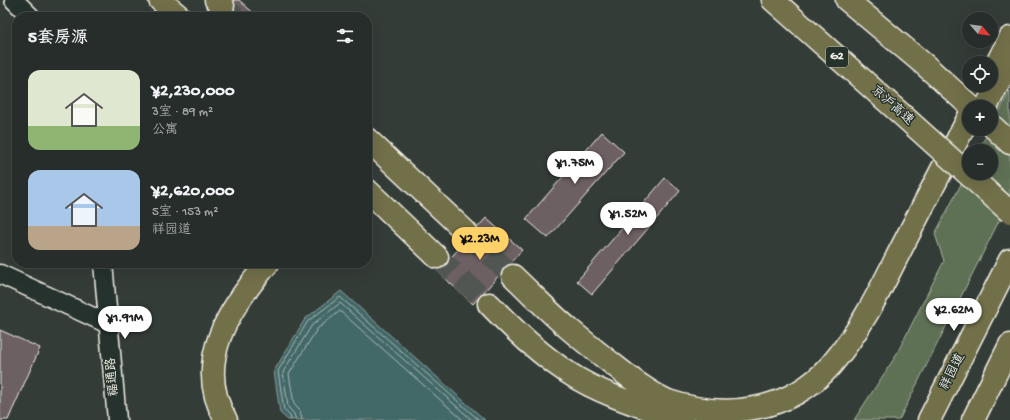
<!DOCTYPE html>
<html lang="zh">
<meta charset="utf-8">
<style>
:root{--surface:#272d2a;--page:#2f3532;--text:#f1f3f6;--muted:#a4a8a8;--line:#434947;--accent:#ffd166}
body{margin:0;font-family:"Gochi Hand","LXGW WenKai TC",sans-serif;background:var(--page);color:var(--text);height:100vh;display:flex;flex-direction:column;font-size:15px;white-space:nowrap}
*{box-sizing:border-box;margin:0}
p{font-size:13px;color:var(--muted)}
.icon{flex:none;width:22px;height:22px;fill:none;stroke:currentColor;stroke-width:2;stroke-linecap:round;stroke-linejoin:round}
.map{position:relative;flex:1;overflow:hidden}
.drawer{position:absolute;left:12px;top:12px;width:360px;height:256px;display:flex;flex-direction:column;background:var(--surface);border-radius:16px;box-shadow:0 4px 16px #0002,0 0 0 1px var(--line)}
.drawer>*{flex:none}
.needle{width:26px;rotate:118deg}
.controls{position:absolute;left:962px;top:12px;display:grid;gap:8px}
.controls a{display:grid;place-items:center;width:36px;height:36px;border-radius:50%;background:var(--surface);box-shadow:0 4px 16px #0002,0 0 0 1px var(--line);font-size:20px}
.price{position:absolute;translate:-50% -34px;padding:0 9px;border-radius:14px;background:#fff;color:#222;font-size:13px;line-height:26px;filter:drop-shadow(0 1px 2px #0008)}
.price::after{content:'';position:absolute;left:50%;top:24px;width:12px;height:9px;margin-left:-6px;background:inherit;clip-path:polygon(0 0,100% 0,50% 100%)}
.price.active{background:var(--accent);color:#111}
ul{padding:0;list-style:none}
li{display:flex;align-items:center;gap:12px;height:100px;padding:0 16px}
li span{display:grid;place-items:center;flex:none;width:112px;height:80px;border-radius:12px;color:#555}
li>.icon{margin-inline-start:auto}
span .icon{width:48px;height:48px;fill:#fffc;stroke-width:1}
li b{font-size:17px}
h2{display:flex;justify-content:space-between;align-items:center;height:48px;padding:0 16px;font-size:17px}
.map>svg:first-child{display:block}
</style>
<div class="map">
<svg width="1010" height="420" viewBox="0 0 1010 420">
<rect width="100%" height="100%" fill="#343c38"/>
<filter id="ink" filterUnits="userSpaceOnUse"><feTurbulence type="fractalNoise" baseFrequency=".025" numOctaves="2"/><feDisplacementMap in="SourceGraphic" scale="8" xChannelSelector="R" yChannelSelector="G"/><feConvolveMatrix kernelMatrix="1 2 1 2 8 2 1 2 1" color-interpolation-filters="sRGB"/></filter>
<g filter="url(#ink)">
<path fill="#5e7154" stroke="#a9b19e" d="M 1010,91 L 1010,199 L 899,420 L 854,420 L 895,357 L 944,261 L 935,234 L 969,169 L 969,173 L 991,173 L 991,151 L 978,151 Z"/>
<path fill="#436868" stroke="#8a9f9b" d="M 341,291 L 485,420 L 288,420 L 280,413 L 274,371 L 305,319 Z"/>
<g fill="none" stroke-linecap="round" stroke-linejoin="round">
<path stroke="#adbab5" stroke-width="1" d="M 291,420 L 290,416 L 284,410 L 278,371 L 308,321 L 340,297 L 479,420
M 296,420 L 294,414 L 288,407 L 283,372 L 312,325 L 340,303 L 472,420
M 302,420 L 300,411 L 294,404 L 289,374 L 317,329 L 340,311 L 463,420"/>
</g>
<path fill="#6d6164" stroke="#f4f1e8" d="M 231,0 L 239,0 L 258,17 L 216,17 Z
M 602,132 L 624,152 L 548,238 L 526,219 Z
M 665,178 L 680,191 L 592,294 L 577,281 Z
M 486,218 L 522,250 L 473,304 L 438,272 Z
M 0,330 L 40,348 L 8,420 L 0,420 Z"/>
<g fill="none" stroke-linecap="round" stroke-linejoin="round">
<path stroke="#515752" stroke-width="22" stroke-dasharray="22 11" stroke-linecap="butt" d="M 223,6 L 235,17
M 466,232 L 513,276
M 437,257 L 489,304"/>
<g stroke="#f4f1e8" stroke-width="21">
<path id="minor" d="M 14,0 L 31,17
M 103,263 L 117,420
M 0,274 L 108,324"/>
</g>
<g stroke="#f4f1e8" stroke-width="25">
<path id="major" d="M 929,420 L 1010,260
M 973,420 L 1010,345"/>
</g>
<g stroke="#f4f1e8" stroke-width="25">
<path id="highway" d="M 160,0 L 180,17
M 216,0 L 223,6
M 773,0 L 900,113
M 847,0 L 926,66 L 971,107
M 992,73 L 1010,38
M 986,107 L 1010,61
M 991,125 L 1010,143
M 367,139 L 466,232
M 367,190 L 437,257
M 513,276 C 531,293 549,312 568,328 C 582,340 596,351 610,362 C 628,376 647,392 668,401 C 725,420 790,412 831,365 C 862,329 882,286 903,245 C 925,202 947,160 969,117
M 489,304 C 513,329 538,353 567,372 C 599,394 646,408 682,420
M 226,420 C 192,362 230,307 268,263"/>
</g>
<use href="#minor" stroke="#26332d" stroke-width="18"/>
<use href="#major" stroke="#71704a" stroke-width="22"/>
<use href="#highway" stroke="#71704a" stroke-width="22"/>
<g stroke="#f4f1e8" stroke-width="25" stroke-linecap="butt">
<path id="highway-bridge" d="M 900,113 L 1010,212"/>
</g>
<use href="#highway-bridge" stroke="#71704a" stroke-width="22"/>
</g>
</g>
<g text-anchor="middle" dominant-baseline="central" stroke-width="3" stroke-linejoin="round" paint-order="stroke">
<rect fill="#26332d" stroke="#b6b8b0" stroke-width="1" x="826" y="47" width="22" height="20" rx="3"/>
<g font-size="12" font-weight="bold" fill="#f4f1e8">
<text x="837" y="57">G2</text>
</g>
<g font-size="13" fill="#f4f1e8" stroke="#26332d">
<text transform="translate(892 106) rotate(42)">京沪高速</text>
<text transform="translate(953 372) rotate(-63)">祥园道</text>
<text transform="translate(113 377) rotate(-95)">福通路</text>
</g>
</g>
</svg>
<div class="controls">
<a><svg class="needle" viewBox="-14 -14 28 28"><path d="M0-13l5 13h-10z" fill="#e53935"/><path d="M0 13l5-13h-10z" fill="#a4a8a8"/></svg></a>
<a><svg class="icon" aria-label="locate" viewBox="0 0 24 24"><circle cx="12" cy="12" r="6"/><path d="M12 2v4M12 18v4M2 12h4M18 12h4"/></svg></a>
<a>+</a>
<a>−</a>
</div>
<b class="price" style="left:575px;top:185px">¥1.75M</b>
<b class="price" style="left:628px;top:236px">¥1.52M</b>
<b class="price active" style="left:480px;top:261px">¥2.23M</b>
<b class="price" style="left:954px;top:332px">¥2.62M</b>
<b class="price" style="left:125px;top:340px">¥1.91M</b>
<section class="drawer">
<h2>5套房源<svg class="icon" aria-label="filters" viewBox="0 0 24 24"><path d="M4 7h16M4 17h16"/><circle cx="9" cy="7" r="2"/><circle cx="15" cy="17" r="2"/></svg></h2>
<ul>
<li><span style="background:linear-gradient(#dfe7d0 70%,#8fb573 0)"><svg class="icon" aria-label="home" viewBox="0 0 24 24"><path d="M3 11l9-7 9 7M6 9v11h12V9"/></svg></span><div><b>¥2,230,000</b><p>3室 · 89 m²</p><p>公寓</p></div></li>
<li><span style="background:linear-gradient(#a9c7e8 70%,#b9a48a 0)"><svg class="icon" aria-label="home" viewBox="0 0 24 24"><path d="M3 11l9-7 9 7M6 9v11h12V9"/></svg></span><div><b>¥2,620,000</b><p>5室 · 153 m²</p><p>祥园道</p></div></li>
</ul>
</section>
</div>
